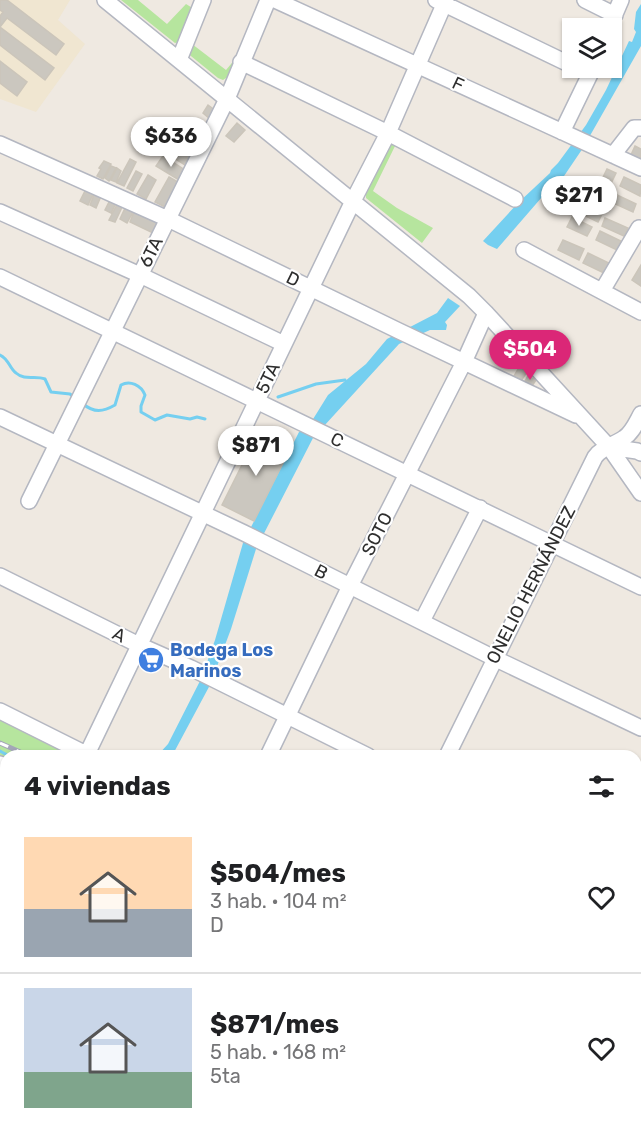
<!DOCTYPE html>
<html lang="es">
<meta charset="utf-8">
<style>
:root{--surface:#fff;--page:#f6f6f6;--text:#202124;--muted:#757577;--line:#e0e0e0;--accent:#db2777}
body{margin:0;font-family:Rubik,sans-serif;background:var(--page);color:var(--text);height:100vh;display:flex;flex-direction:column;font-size:22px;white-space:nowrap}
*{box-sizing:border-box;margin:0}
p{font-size:20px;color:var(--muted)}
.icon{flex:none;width:33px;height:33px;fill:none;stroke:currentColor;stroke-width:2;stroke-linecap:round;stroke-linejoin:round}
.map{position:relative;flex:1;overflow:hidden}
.sheet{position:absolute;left:0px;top:750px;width:642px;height:384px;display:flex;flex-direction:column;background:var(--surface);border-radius:18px 18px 0 0;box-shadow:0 2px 4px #0004}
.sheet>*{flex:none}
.fabs{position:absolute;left:562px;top:18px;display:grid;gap:12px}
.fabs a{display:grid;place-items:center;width:60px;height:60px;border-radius:0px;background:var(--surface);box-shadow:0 2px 4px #0004;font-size:30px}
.price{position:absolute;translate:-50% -51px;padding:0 14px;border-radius:21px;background:#fff;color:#222;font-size:20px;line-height:39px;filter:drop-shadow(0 2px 3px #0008)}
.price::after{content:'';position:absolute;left:50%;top:36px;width:18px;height:14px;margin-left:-9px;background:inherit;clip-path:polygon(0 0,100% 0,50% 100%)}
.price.on{background:var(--accent);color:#fff}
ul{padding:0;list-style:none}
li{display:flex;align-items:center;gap:18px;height:150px;padding:0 24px}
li+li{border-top:2px solid var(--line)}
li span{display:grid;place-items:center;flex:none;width:168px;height:120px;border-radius:0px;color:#555}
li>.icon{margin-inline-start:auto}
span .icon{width:72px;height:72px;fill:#fffc;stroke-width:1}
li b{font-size:26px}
h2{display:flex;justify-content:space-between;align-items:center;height:72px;padding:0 24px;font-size:26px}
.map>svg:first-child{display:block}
</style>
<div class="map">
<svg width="641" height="1134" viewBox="0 0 641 1134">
<rect width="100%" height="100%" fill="#efe9e1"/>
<path fill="#f0e6d1" d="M 0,0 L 70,0 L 58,20 L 85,44 L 36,112 L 0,99 Z"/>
<path fill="#b6e59e" d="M 121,0 L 138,0 L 167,24 L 186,4 L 194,9 L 179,42 L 175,43 Z
M 192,44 L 226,70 L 236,58 L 232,74 L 223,80 L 218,78 L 186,52 Z
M 392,142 L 396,144 L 373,191 L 397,208 L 433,228 L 422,243 L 366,198 L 366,192 L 390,144 Z
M 0,718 L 79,756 L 6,756 L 6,761 L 0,758 Z"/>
<path fill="#75cff0" d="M 641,4 L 641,46 L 583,148 L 562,179 L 542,197 L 497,249 L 488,245 L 483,241 L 518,203 L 550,173 L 551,170 L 558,163 L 586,125 L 606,90 L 629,41 L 632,42 L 636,32 L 634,29 L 636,12 Z
M 448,298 L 460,306 L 445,322 L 447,325 L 446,330 L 430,330 L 399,344 L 313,438 L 256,549 L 231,629 L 210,685 L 172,756 L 157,756 L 168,744 L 201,679 L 215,640 L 243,543 L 299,432 L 305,429 L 310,424 L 328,395 L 366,364 L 387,339 L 437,313 Z"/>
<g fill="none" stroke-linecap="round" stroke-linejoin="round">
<path stroke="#75cff0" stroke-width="3" d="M 0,355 C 9,359 9,368 16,373 C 25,381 35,375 45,379 L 51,392 L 70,394 L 75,398
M 278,397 L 316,384 L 345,380
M 83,404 C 94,413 103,412 115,405 L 121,385 C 130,380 141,385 145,395 L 141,406 L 141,412 L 155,420 L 167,415 L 190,419 L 197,417 L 205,419
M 0,751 L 9,756
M 636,1058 L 641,1061"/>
</g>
<path fill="#cbc7bf" stroke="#cbc5ba" stroke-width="1.5" d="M 0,0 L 7,0 L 64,44 L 56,55 L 7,18 L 0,27 L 54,68 L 45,80 L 0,45 L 0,16 L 3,12 L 0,10 Z
M 0,61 L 27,82 L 17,96 L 0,83 Z
M 208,105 L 216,111 L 210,119 L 203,113 Z
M 237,123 L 245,130 L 234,142 L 226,136 Z
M 193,132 L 201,136 L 193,151 L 185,147 Z
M 172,144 L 191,156 L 185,165 L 166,153 Z
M 635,146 L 641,149 L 641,160 L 631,155 Z
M 163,156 L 185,170 L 179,180 L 156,166 Z
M 130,159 L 136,162 L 124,186 L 117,183 Z
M 104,161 L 111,164 L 103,179 L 97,176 L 101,169 L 99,168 Z
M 111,166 L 116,168 L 109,181 L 105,178 Z
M 117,168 L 121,171 L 116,182 L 111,180 Z
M 607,169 L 616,173 L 604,198 L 595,194 Z
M 136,171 L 142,174 L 133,191 L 127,188 Z
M 148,175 L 156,180 L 146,199 L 137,194 Z
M 169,177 L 178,182 L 165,207 L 155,202 Z
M 624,177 L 641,185 L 640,196 L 620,186 Z
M 86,189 L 94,192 L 88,205 L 80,201 Z
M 95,193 L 101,196 L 96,208 L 90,205 Z
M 617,195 L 636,204 L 633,212 L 613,203 Z
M 111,198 L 117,201 L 111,213 L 105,210 Z
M 119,201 L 124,203 L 115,222 L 109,220 Z
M 577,202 L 602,214 L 598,222 L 573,210 Z
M 126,206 L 134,210 L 127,223 L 120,219 Z
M 135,210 L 158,222 L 153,233 L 130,222 Z
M 572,217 L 592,227 L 587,236 L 567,227 Z
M 605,218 L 628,228 L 624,236 L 602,226 Z
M 600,231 L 621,241 L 617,250 L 596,240 Z
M 563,240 L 584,249 L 579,260 L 558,250 Z
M 588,253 L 611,264 L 606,274 L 583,263 Z
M 641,265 L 641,286 L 632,280 Z
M 521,364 L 529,369 L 521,381 L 514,376 Z
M 528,376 L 536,380 L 532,386 L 525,381 Z
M 258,433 L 290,449 L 254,521 L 222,505 Z
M 0,777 L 6,780 L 0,793 Z
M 6,786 L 6,805 L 0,802 L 0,799 Z
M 0,839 L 6,842 L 6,849 L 2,859 L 0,858 Z
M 0,878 L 6,881 L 6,903 L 0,900 Z
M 0,954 L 6,957 L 6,966 L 0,979 Z
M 6,975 L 6,998 L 0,996 L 0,989 Z
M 0,1013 L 6,1016 L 6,1040 L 3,1046 L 0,1045 Z
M 5,1081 L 6,1114 L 0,1126 L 0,1092 Z
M 6,1117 L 6,1128 L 13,1128 L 11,1131 L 2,1126 Z
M 27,1128 L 81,1128 L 78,1134 L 24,1134 Z
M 102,1128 L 112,1128 L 124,1134 L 106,1134 L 100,1131 Z
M 151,1128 L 152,1128 L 165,1134 L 148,1134 Z
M 172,1128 L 180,1128 L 178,1134 L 170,1133 Z
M 185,1128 L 197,1128 L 194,1134 L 182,1133 Z
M 214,1128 L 228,1128 L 225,1134 Z
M 231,1128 L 242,1128 L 239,1134 L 228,1134 Z
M 284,1128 L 300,1128 L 297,1134 Z
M 309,1128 L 325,1128 L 322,1134 L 307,1134 Z
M 335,1128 L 354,1128 L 351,1134 L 332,1134 Z
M 356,1128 L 374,1128 L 371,1134 L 354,1134 Z
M 378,1128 L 391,1128 L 388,1134 L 376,1134 Z
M 440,1128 L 449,1128 L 462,1134 L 437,1134 Z
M 453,1128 L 467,1128 L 465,1134 Z"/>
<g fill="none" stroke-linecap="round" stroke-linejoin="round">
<g stroke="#b4b7c1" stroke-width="18">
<path id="minor" d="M 105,0 L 469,296 L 486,313 L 609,447 L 641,493
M 275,0 L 641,168
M 436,0 L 573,66
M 585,0 L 615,15
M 609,28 L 621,0
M 179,60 L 203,0
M 241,62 L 388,133 L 515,199
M 562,132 L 593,68
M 0,144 L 168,219 L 399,331 L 576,415
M 613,155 L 634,128 L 641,128
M 0,212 L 140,275 L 284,344
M 524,250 L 641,312
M 0,277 L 641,587
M 602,291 L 639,228
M 0,417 L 244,533 L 494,658 L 641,728
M 609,447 L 637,451 L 641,453
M 29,501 L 227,99 L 268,0
M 0,576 L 139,645 L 191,668 L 368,756
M 422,621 L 480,508
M 0,711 L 90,756
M 87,754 L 353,201 L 388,133 L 446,0
M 268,756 L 350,586 L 464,362 L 486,313
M 447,756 L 595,457 C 602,447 614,445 624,438 C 632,433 636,423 641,414
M 0,764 L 6,767
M 636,798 L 641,788
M 0,869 L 6,872
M 636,886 L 641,888
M 0,939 L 6,927
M 0,1006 L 6,1009
M 636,1023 L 641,1025
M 255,1128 L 267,1134
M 550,1128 L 562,1134
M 88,1134 L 91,1128
M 480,1134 L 483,1128"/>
</g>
<use href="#minor" stroke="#fff" stroke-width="15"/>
<g stroke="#a3a6b8" stroke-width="5">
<path id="rail" d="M 0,743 L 29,756
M 636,1048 L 641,1050"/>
</g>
<use href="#rail" stroke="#fff" stroke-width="3" stroke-dasharray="9" stroke-linecap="butt"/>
</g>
<defs>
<g id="supermarket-disc" transform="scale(1.35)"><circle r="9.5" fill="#3f7fe0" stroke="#fff"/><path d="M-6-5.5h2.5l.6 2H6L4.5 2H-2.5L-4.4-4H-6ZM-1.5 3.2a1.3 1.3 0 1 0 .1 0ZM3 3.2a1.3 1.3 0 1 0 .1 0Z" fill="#fff"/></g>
</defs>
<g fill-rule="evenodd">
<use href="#supermarket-disc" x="151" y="660"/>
</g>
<g text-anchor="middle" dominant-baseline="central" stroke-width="4.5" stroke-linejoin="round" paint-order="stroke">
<g font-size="18" fill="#2e2e2e" stroke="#fff">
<text transform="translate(458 84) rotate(25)">F</text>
<text transform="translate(151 252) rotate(-64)">6TA</text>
<text transform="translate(293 279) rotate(26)">D</text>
<text transform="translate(268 378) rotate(-64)">5TA</text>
<text transform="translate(337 440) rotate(26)">C</text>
<text transform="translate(377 534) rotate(-63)">SOTO</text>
<text transform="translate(321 572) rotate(27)">B</text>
<text transform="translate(531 585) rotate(-63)">ONELIO HERNÁNDEZ</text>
<text transform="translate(119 635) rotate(26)">A</text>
</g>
<g font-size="18" font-weight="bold" fill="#366cbe" stroke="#fff" text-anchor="start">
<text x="170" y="650">Bodega Los<tspan x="170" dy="21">Marinos</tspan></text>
</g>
</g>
</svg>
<div class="fabs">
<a><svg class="icon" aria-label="layers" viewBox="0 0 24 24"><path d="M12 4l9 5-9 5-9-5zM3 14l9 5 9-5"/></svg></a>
</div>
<b class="price" style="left:171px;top:168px">$636</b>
<b class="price" style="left:579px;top:227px">$271</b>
<b class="price on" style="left:530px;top:381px">$504</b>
<b class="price" style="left:256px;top:477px">$871</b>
<section class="sheet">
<h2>4 viviendas<svg class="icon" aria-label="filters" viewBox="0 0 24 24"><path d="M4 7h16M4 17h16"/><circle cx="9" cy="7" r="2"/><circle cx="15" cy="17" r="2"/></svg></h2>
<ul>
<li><span style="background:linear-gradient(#ffd9b3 60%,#9aa5b1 0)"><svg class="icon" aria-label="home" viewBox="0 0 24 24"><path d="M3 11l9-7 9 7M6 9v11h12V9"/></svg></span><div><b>$504/mes</b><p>3 hab. · 104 m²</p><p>D</p></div><svg class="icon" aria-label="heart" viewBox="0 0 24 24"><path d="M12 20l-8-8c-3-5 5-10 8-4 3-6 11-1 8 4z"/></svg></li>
<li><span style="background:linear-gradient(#c9d6e8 70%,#7fa58c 0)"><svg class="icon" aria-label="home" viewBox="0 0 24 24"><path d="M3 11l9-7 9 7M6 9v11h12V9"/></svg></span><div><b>$871/mes</b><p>5 hab. · 168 m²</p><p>5ta</p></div><svg class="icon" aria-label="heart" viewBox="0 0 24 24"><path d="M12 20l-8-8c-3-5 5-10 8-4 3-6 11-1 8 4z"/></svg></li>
</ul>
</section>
</div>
